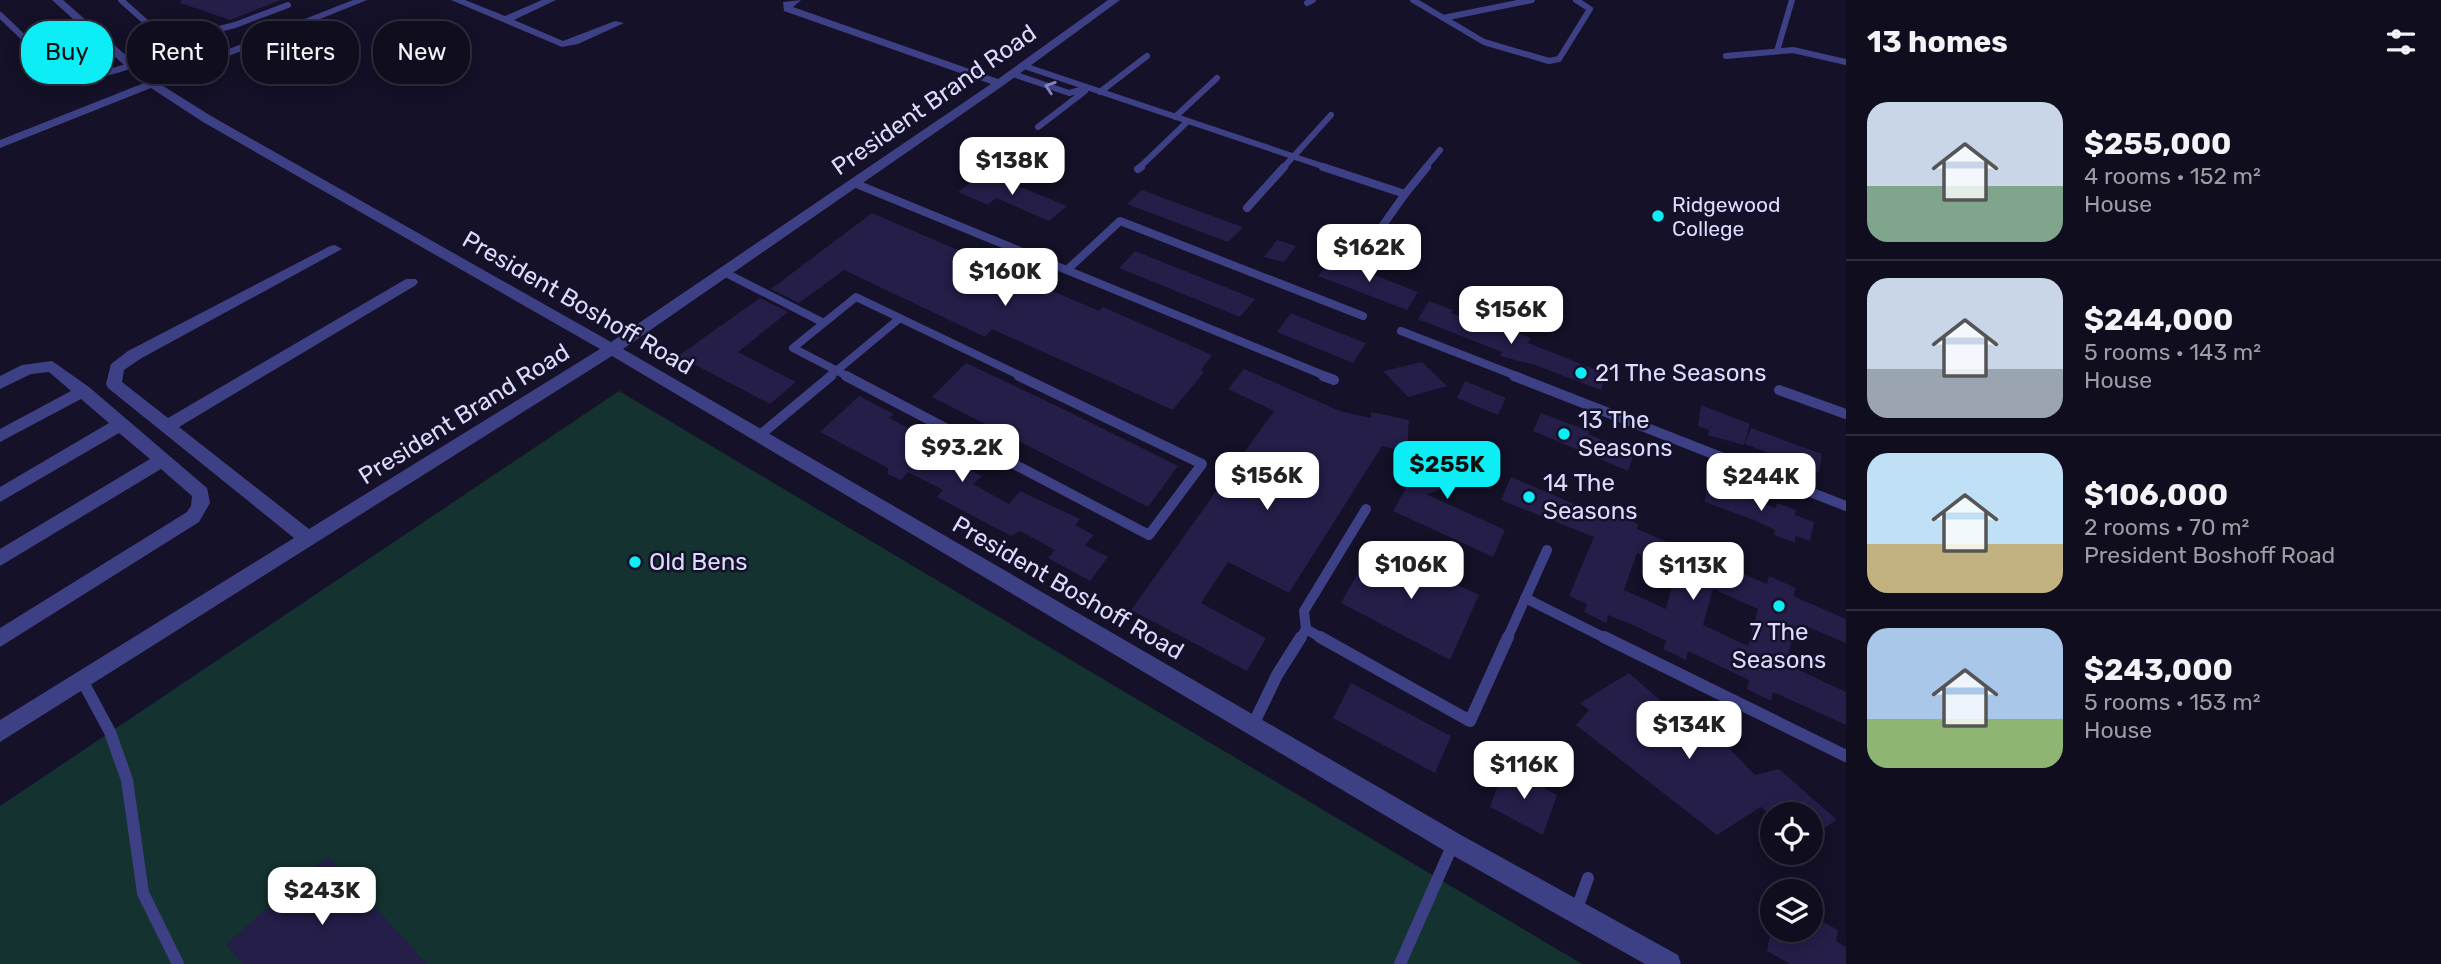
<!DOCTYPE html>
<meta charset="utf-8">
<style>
:root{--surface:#0f0d1e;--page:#181627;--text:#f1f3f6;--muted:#9b9ca4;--line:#2f2d3c;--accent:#0dedf6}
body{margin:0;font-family:Rubik,sans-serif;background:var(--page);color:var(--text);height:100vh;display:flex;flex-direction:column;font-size:26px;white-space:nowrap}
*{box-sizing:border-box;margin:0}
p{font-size:23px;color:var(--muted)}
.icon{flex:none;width:38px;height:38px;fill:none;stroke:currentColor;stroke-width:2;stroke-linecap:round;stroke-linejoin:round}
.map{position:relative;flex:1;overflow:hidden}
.side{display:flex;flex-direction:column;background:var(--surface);width:595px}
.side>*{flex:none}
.guide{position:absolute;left:21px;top:21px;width:665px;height:63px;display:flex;gap:14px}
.controls{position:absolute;left:1760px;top:802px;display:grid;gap:14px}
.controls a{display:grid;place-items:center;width:63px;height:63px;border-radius:50%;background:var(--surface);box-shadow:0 4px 18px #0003,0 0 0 2px var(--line);font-size:35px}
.price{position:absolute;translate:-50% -60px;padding:0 16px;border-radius:14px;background:#fff;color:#222;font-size:23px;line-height:46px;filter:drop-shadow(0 2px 4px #0008)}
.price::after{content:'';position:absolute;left:50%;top:42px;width:21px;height:16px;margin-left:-10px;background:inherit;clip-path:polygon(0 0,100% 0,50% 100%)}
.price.current{background:var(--accent);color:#111}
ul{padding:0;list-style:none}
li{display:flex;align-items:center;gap:21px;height:175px;padding:0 21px}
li+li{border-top:2px solid var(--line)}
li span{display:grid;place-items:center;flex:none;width:196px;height:140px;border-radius:21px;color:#555}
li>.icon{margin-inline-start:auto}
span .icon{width:84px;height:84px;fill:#fffc;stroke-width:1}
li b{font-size:30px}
h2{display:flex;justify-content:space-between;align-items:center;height:84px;padding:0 21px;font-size:30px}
.chip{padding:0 24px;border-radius:28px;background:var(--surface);box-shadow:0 4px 18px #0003,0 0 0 2px var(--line);font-size:24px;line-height:63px}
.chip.current{background:var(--accent);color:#111}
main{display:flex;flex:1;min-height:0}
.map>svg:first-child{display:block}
</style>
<main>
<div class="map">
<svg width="1846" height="964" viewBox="0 0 1846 964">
<rect width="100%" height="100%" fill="#141128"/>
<path fill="#14322f" d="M 619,391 L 1582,964 L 0,964 L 0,806 Z"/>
<path fill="#241e49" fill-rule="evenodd" d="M 181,0 L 281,0 L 230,20 L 180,3 Z
M 979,176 L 993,182 L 998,178 L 1067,206 L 1049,221 L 996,198 L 988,205 L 958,192 Z
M 1142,190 L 1209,215 L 1243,227 L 1228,242 L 1127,204 Z
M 872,213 L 1099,311 L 1103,307 L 1212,355 L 1201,370 L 1204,372 L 1173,410 L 992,329 L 985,337 L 844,270 L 799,303 L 771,289 Z
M 1277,240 L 1296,246 L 1284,262 L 1264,257 Z
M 1135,251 L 1255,299 L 1240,317 L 1119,268 Z
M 1332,259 L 1366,272 L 1418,292 L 1407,310 L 1318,276 Z
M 760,298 L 788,312 L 738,352 L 796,382 L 770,404 L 678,356 Z
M 1429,301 L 1453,310 L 1451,313 L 1491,328 L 1511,335 L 1513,331 L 1531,338 L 1528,343 L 1607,374 L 1601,390 L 1535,365 L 1500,356 L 1502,352 L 1418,319 Z
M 1291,313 L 1327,328 L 1366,343 L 1353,363 L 1277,332 Z
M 1422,362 L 1447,386 L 1408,397 L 1383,371 Z
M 966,363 L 1059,407 L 1178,466 L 1148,507 L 932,397 Z
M 1244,369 L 1340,411 L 1371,418 L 1371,412 L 1409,420 L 1407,452 L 1382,446 L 1289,593 L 1228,562 L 1201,603 L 1266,638 L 1247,671 L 1131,610 L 1274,411 L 1228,389 Z
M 1465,381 L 1506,398 L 1498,415 L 1457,398 Z
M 859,396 L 894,414 L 889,418 L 970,459 L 963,466 L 982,476 L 973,484 L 1009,504 L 1020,491 L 1080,519 L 1075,525 L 1094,535 L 1085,545 L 1108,557 L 1090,581 L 1048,558 L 1055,550 L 1020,531 L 1011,536 L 937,497 L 943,490 L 908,472 L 901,480 L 888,474 L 888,468 L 820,432 Z
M 1701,405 L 1750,424 L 1744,445 L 1708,435 L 1709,430 L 1698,426 Z
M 1541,413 L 1589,431 L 1588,434 L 1634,453 L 1628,471 L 1533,431 Z
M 1751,428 L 1822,454 L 1819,473 L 1745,444 Z
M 1441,446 L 1447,453 L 1459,449 L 1485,478 L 1426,494 L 1505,530 L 1493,557 L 1393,511 L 1428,450 Z
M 1511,477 L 1581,507 L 1582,505 L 1599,511 L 1600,505 L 1618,512 L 1617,515 L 1638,524 L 1637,529 L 1767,584 L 1769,576 L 1796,588 L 1793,596 L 1846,619 L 1846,643 L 1803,625 L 1802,630 L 1795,626 L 1786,664 L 1846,692 L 1846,725 L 1773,692 L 1771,701 L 1747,689 L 1749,680 L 1688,651 L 1686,660 L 1663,649 L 1666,641 L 1633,625 L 1608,615 L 1606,623 L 1584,612 L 1587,604 L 1569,596 L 1594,537 L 1501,500 ZM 1637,553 L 1676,570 L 1666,609 L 1624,590 ZM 1713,589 L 1758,609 L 1748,646 L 1703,625 Z
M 1707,480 L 1725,486 L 1725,490 L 1758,502 L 1776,508 L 1777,503 L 1796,510 L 1795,515 L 1814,522 L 1810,541 L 1796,536 L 1795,543 L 1774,535 L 1775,530 L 1754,520 L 1705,502 Z
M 1374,545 L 1479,595 L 1450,660 L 1341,603 Z
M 1629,673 L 1690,726 L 1725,744 L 1755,775 L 1779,769 L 1837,820 L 1811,836 L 1811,814 L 1769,814 L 1761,807 L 1717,835 L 1576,725 L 1589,710 L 1580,703 Z
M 1351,683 L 1451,736 L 1435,773 L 1333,718 Z
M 1505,767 L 1557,795 L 1543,835 L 1490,807 Z
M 328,856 L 427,964 L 242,964 L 226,944 Z
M 1811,915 L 1838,930 L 1836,941 L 1846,947 L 1846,964 L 1790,964 L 1767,951 L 1771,929 L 1811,929 Z"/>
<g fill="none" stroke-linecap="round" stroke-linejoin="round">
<path stroke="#3e4085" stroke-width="6" d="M 1413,0 L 1484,42 L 1549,61 L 1559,59 L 1590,9 L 1576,0
M 1307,3 L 1313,0
M 0,15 L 62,74 C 98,80 139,66 168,46 L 168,42 L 121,0
M 1443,18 L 1532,0
M 168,42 L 235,25 L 288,5
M 1777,51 L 1792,0
M 1726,56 L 1793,50 L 1846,62
M 1024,66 L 1328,168
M 1013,74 L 1069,93 L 1088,88
M 1100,92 L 1147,56
M 1175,117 L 1217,78
M 1038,127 L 1085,91
M 1139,168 L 1188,121
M 1283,168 L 1331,115
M 1425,168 L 1440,150"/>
<path stroke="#3e4085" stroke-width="8" d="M 1323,167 L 1405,194 L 1427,167
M 1138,169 L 1141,167
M 854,183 L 1328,377
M 1247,208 L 1284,167
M 1366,249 L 1405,194
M 1067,270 L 1120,221 L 1363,316
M 724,272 L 824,323
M 1401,331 L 1519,377
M 829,377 L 900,318
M 849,377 L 793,348 L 856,297 L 1023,377"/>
<path stroke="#3e4085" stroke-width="10" d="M 846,376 L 1149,535 L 1202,464 L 1019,376
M 1323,376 L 1334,380
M 1514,376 L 1846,506
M 1779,390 L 1846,414
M 759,436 L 831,376
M 1525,598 L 1607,639
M 1306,629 L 1323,639
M 1300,639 L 1306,629 L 1304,611 L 1366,509
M 1507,639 L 1547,550"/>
<path stroke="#3e4085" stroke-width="12" d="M 1320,637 L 1470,721 L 1508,637
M 1604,637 L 1846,756
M 83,682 L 110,732 L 127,780 L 143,893 L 178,964
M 1253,725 L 1277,675 L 1301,637
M 1576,911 L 1588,878
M 1400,964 L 1453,844"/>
<path fill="#3e4085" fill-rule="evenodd" d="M 52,0 L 63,0 L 153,79 L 353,0 L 367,0 L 160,84 L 211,116 L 611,342 L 991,84 L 784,11 L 783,2 L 801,0 L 793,7 L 998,79 L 1108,0 L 1120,0 L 1004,85 L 623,349 L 1461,835 L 1678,955 L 1681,964 L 1645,964 L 1445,851 L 612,356 L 0,742 L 0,720 L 294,538 L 108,388 L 106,384 L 111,364 L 128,351 L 330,246 L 335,245 L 342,249 L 140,359 L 124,370 L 122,382 L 168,418 L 406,279 L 416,279 L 418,282 L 416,285 L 179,427 L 309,529 L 600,349 L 203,122 L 151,88 L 0,148 L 0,140 L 144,83 Z
M 451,0 L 465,0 L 505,16 L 542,0 L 556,0 L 514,20 L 563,41 L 615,21 L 624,23 L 578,44 L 562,47 Z
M 52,361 L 89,387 L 207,488 L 210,503 L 199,522 L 0,647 L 0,628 L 187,512 L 191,506 L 192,496 L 161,469 L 0,566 L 0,549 L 150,459 L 119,433 L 0,502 L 0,487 L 109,423 L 81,399 L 0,442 L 0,429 L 71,391 L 49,372 L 31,374 L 0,389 L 0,376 L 22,365 Z"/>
</g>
<defs><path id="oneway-chevron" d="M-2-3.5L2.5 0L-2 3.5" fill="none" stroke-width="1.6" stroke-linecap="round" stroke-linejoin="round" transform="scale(1.75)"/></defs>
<use stroke="#8585bb" href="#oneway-chevron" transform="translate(1050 87) rotate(-161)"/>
<g fill="#0dedf6" stroke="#141128" stroke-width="2.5">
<circle cx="1658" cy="216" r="7"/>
<circle cx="1581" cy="373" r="7"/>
<circle cx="1564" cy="434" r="7"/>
<circle cx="1529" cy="497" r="7"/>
<circle cx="635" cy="562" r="7"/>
<circle cx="1779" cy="606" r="7"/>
</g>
<g text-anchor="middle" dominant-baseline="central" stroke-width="5" stroke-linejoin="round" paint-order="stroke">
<g font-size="21" fill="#dcdafe" stroke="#141128" text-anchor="start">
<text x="1672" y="204">Ridgewood<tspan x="1672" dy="24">College</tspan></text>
</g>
<g font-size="24" fill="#dcdafe" stroke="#141128">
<text transform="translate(934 100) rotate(-35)">President Brand Road</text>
<text transform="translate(578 303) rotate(30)">President Boshoff Road</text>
<text transform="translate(464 414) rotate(-32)">President Brand Road</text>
<text transform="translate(1068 588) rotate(30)">President Boshoff Road</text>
</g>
<g font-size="24" fill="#dcdafe" stroke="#141128" text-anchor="start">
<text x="1595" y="373">21 The Seasons</text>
<text x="1578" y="420">13 The<tspan x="1578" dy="28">Seasons</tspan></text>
<text x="1543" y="483">14 The<tspan x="1543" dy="28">Seasons</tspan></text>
<text x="649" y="562">Old Bens</text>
<text x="1779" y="632" text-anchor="middle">7 The<tspan x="1779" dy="28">Seasons</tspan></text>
</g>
</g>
</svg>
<div class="controls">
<a><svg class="icon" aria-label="locate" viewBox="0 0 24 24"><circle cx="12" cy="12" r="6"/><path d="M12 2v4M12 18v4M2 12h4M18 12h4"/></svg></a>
<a><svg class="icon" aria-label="layers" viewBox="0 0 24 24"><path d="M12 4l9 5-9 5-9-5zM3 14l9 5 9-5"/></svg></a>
</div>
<b class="price" style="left:1012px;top:197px">$138K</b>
<b class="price" style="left:1369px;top:284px">$162K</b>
<b class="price" style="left:1005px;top:308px">$160K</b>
<b class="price" style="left:1511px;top:346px">$156K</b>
<b class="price" style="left:962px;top:484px">$93.2K</b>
<b class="price current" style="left:1447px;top:501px">$255K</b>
<b class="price" style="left:1267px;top:512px">$156K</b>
<b class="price" style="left:1761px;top:513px">$244K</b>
<b class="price" style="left:1411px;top:601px">$106K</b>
<b class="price" style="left:1693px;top:602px">$113K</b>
<b class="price" style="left:1689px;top:761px">$134K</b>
<b class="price" style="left:1524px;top:801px">$116K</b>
<b class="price" style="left:322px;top:927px">$243K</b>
<div class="guide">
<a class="chip current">Buy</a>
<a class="chip">Rent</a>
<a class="chip">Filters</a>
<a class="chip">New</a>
</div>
</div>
<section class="side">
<h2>13 homes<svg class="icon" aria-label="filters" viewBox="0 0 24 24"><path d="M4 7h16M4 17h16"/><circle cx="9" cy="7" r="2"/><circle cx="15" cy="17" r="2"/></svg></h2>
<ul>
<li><span style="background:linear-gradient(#c9d6e8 60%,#7fa58c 0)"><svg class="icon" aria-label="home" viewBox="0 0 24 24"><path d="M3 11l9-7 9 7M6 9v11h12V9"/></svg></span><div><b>$255,000</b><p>4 rooms · 152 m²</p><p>House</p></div></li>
<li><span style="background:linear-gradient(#c9d6e8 65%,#9aa5b1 0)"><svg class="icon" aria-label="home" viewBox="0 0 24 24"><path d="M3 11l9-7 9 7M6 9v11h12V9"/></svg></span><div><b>$244,000</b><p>5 rooms · 143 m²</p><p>House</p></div></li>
<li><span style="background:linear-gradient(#bfe0f5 65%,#c2b280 0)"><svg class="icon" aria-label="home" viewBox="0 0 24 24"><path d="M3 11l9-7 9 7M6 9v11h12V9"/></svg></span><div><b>$106,000</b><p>2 rooms · 70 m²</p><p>President Boshoff Road</p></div></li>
<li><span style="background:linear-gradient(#a9c7e8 65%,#8fb573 0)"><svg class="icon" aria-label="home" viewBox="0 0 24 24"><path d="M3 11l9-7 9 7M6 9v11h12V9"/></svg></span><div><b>$243,000</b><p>5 rooms · 153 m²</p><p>House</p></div></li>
</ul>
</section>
</main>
